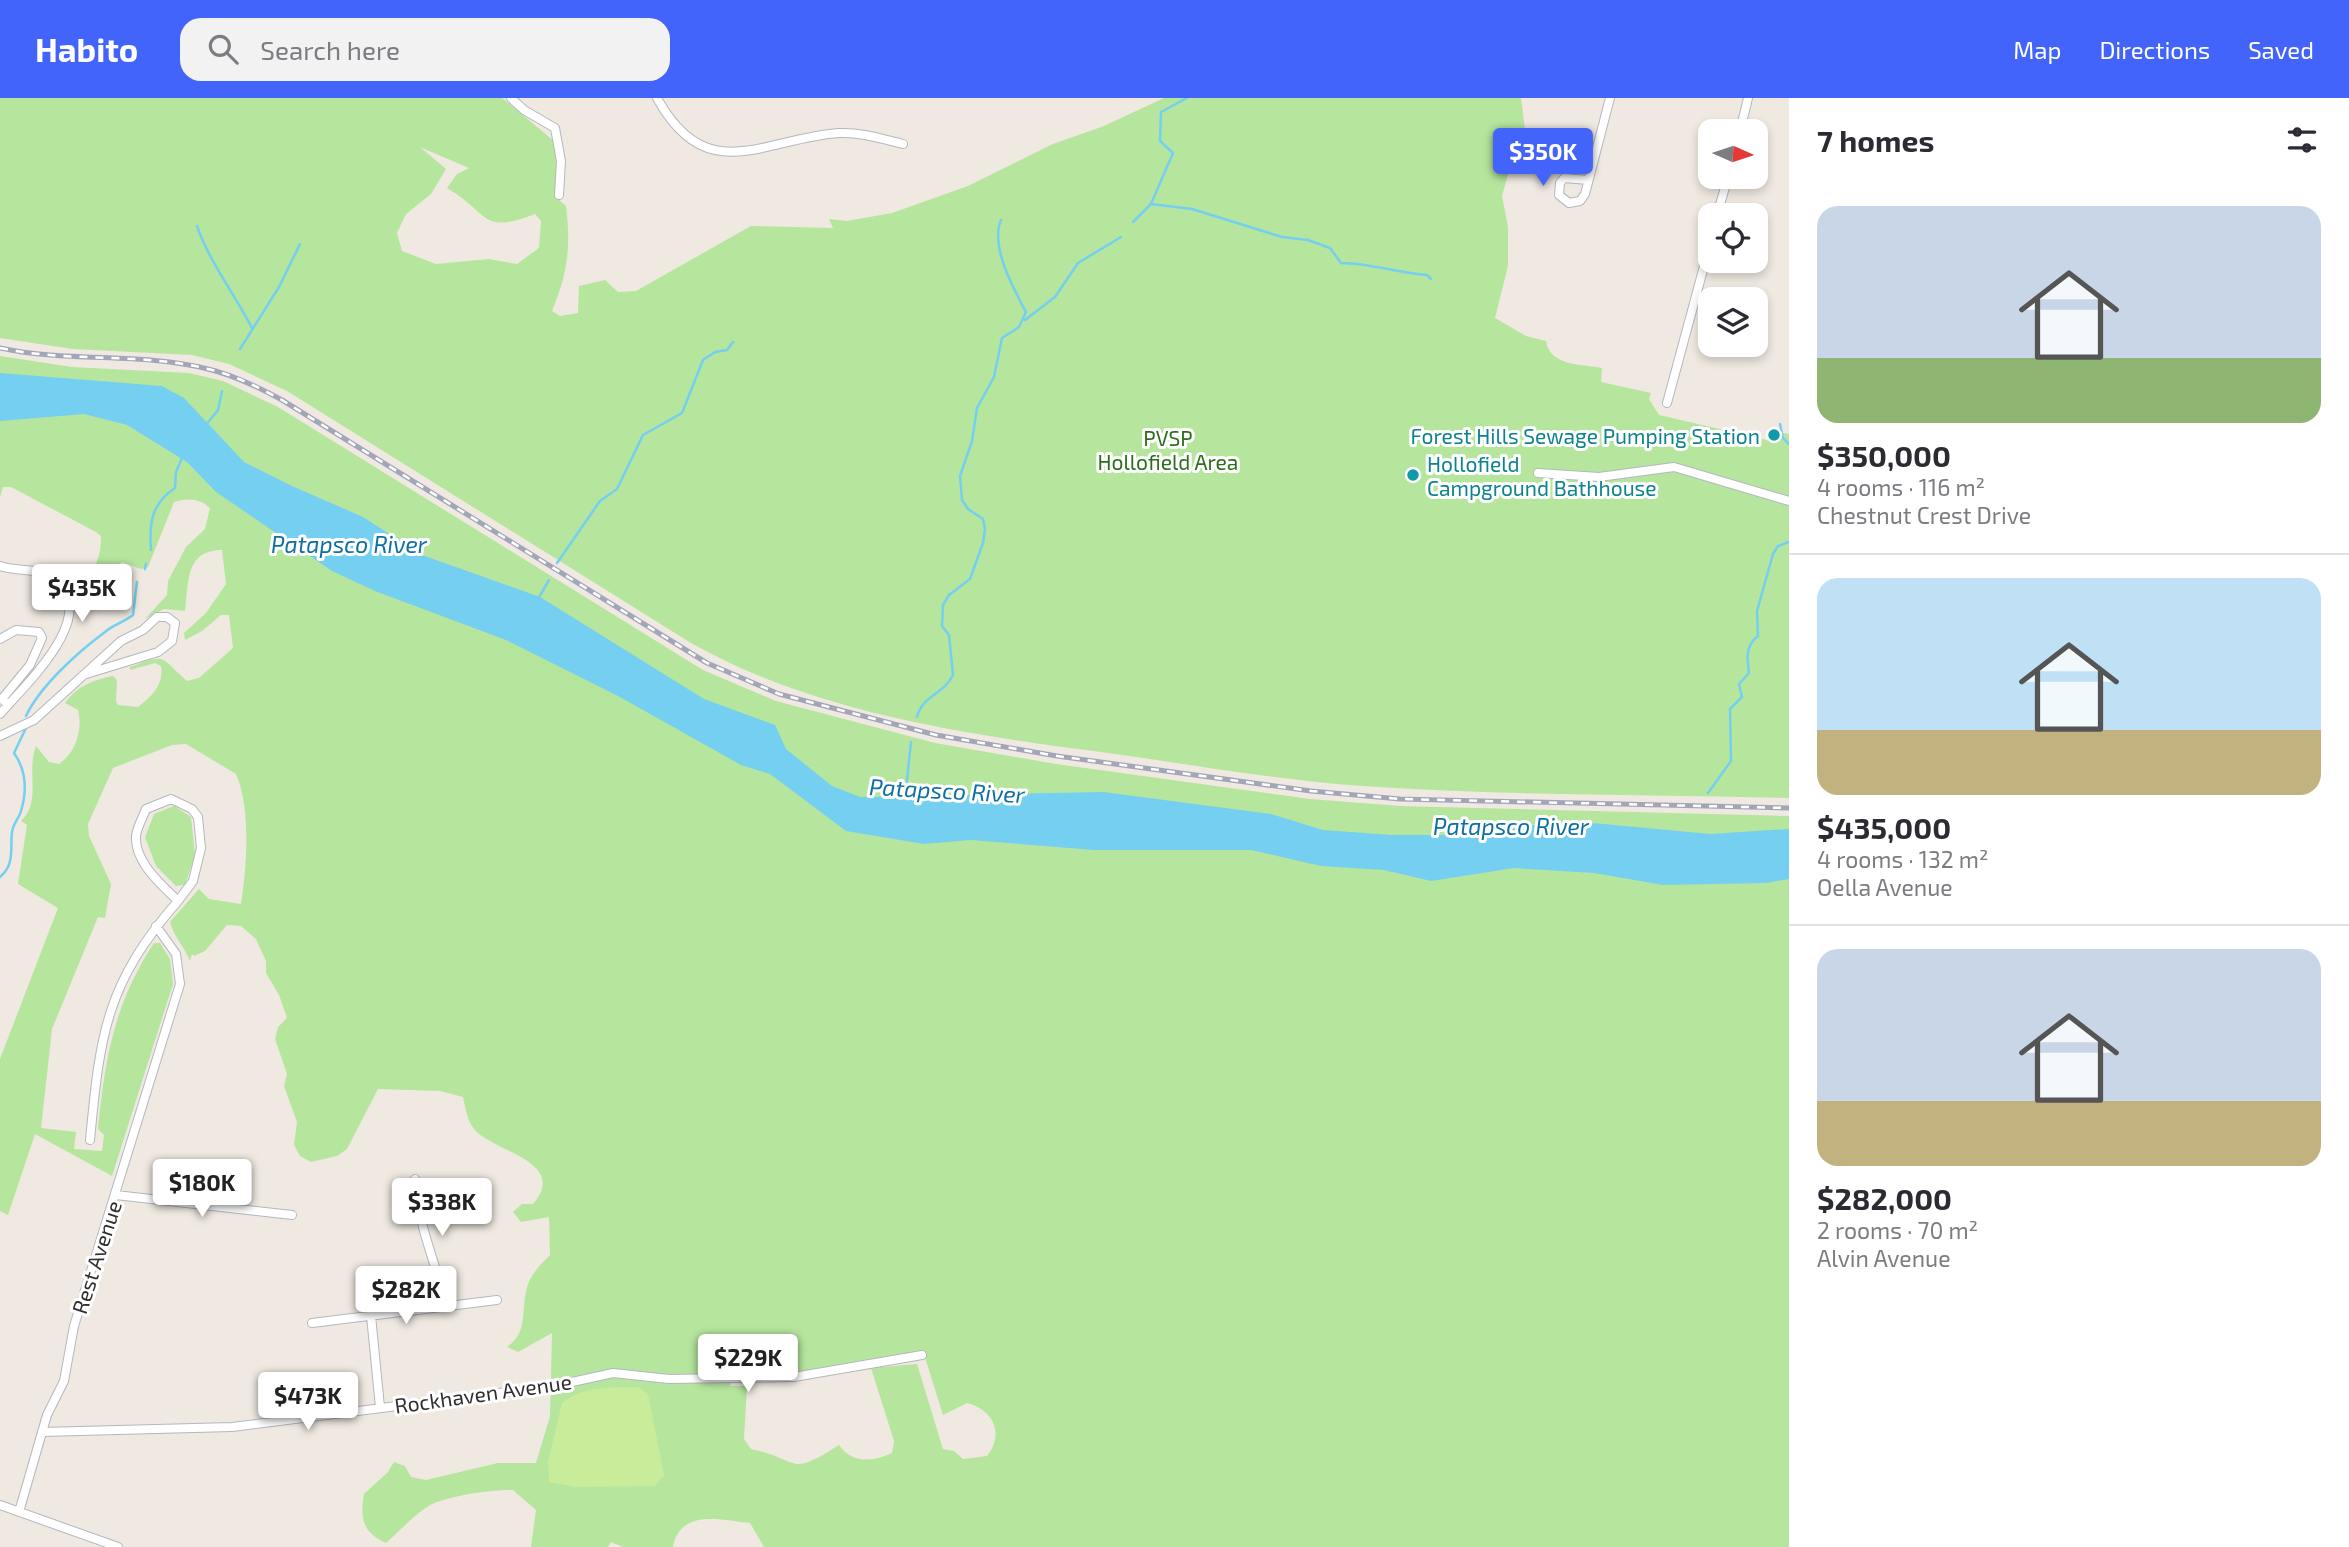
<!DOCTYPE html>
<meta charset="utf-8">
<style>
:root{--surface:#fff;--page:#f2f2f3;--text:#2b2b33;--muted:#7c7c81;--line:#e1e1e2;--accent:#4264fb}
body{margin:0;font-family:"Exo 2",sans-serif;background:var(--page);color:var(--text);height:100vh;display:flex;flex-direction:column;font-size:26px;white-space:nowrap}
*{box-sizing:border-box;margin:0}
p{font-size:23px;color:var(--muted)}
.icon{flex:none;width:38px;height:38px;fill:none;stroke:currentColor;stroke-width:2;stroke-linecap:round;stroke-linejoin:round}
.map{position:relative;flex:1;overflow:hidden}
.sheet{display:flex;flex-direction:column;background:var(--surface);width:560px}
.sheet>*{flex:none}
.needle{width:46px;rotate:93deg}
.controls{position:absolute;left:1698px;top:21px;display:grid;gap:14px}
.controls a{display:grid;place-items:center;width:70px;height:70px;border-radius:14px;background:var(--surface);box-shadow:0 4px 10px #0003;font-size:35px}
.price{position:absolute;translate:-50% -60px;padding:0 16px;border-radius:7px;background:#fff;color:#222;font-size:23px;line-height:46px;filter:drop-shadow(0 2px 4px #0008)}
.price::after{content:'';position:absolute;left:50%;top:42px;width:21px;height:16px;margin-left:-10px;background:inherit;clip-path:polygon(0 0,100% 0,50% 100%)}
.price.active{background:var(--accent);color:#fff}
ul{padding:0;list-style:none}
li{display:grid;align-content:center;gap:14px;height:371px;padding:0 28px}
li+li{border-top:2px solid var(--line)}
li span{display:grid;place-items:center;height:217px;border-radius:21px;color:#555}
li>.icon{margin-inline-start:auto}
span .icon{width:126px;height:126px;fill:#fffc;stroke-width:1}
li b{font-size:30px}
h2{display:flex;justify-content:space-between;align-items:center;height:84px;padding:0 28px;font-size:30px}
header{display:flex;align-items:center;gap:42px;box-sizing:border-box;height:98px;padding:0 35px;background:var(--accent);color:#fff}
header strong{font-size:33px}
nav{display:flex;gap:38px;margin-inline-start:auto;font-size:24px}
.search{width:490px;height:63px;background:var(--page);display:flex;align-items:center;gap:18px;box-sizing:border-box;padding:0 24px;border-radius:21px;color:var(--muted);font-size:26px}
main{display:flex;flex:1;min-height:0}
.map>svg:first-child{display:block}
</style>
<header>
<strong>Habito</strong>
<div class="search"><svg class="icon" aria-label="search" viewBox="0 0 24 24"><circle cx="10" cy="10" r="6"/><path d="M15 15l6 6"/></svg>Search here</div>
<nav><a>Map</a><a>Directions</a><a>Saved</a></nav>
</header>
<main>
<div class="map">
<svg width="1789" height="1449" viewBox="0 0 1789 1449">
<rect width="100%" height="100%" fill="#efe9e1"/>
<path fill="#b6e59e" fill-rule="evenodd" d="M 0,0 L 502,0 L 554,43 L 559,102 L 566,108 C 571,149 568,174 552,213 L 560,218 L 578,215 L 579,188 L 605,182 L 618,194 L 636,193 L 751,128 L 833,130 L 829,121 L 847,123 L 892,115 L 968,88 L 1053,46 L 1104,28 L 1164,0 L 1521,0 L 1526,39 L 1512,62 L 1502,98 L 1508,129 L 1508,168 L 1495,220 L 1526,238 L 1546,243 C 1550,268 1580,266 1602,270 L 1601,284 L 1651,295 L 1649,301 L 1659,317 L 1771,343 L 1784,335 L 1789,336 L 1789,700 C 1647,696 1504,698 1363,688 C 1275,682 1188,666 1101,654 C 963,636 813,614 691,545 L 287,293 L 229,266 L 192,257 L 73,251 L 0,240 ZM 420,49 L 469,70 L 457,76 L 447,90 C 491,116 480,137 535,116 L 541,123 L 539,150 L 517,166 L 489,161 L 436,166 L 402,153 L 397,135 L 406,116 L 431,96 L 446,71 Z
M 0,258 L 72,269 L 189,275 L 223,283 L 278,309 L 703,572 L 776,603 L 935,645 L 1056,666 L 1310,701 L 1400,708 L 1789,718 L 1789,1449 L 764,1449 L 750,1425 C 722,1422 680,1410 673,1449 L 623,1449 L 611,1444 L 608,1449 L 531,1449 L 536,1412 L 513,1392 C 488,1392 461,1396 437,1404 C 421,1409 399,1434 386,1445 C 362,1434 360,1420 364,1396 L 388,1374 L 394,1364 L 405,1368 L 411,1379 L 426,1382 L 498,1365 L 536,1365 L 550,1318 L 552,1235 L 518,1254 L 507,1249 C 528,1234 521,1216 526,1194 C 529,1178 539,1168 550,1157 L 549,1119 L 521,1124 L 513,1114 L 522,1106 L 533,1106 C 568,1065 499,1055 477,1034 C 467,1024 466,1012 463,999 L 440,993 L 378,991 L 347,1051 L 337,1058 L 311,1064 L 300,1058 L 294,1047 L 297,1024 L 284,988 L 287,976 L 275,941 L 278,929 L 287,920 L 279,897 L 266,875 L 266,863 L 256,841 L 241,828 L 227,827 L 205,853 L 194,858 L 192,856 L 190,863 C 185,850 173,837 170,824 L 199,791 L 209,801 L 241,806 C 247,769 251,710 236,676 L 186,646 L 172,647 L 113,670 L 88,726 L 89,738 L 111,786 L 105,820 L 98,819 L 52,931 L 41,1030 L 76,1034 L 74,1051 L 102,1053 L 104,1037 L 98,1031 C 105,960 114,906 154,845 L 160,845 L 170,861 L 173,886 L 112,1078 L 35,1036 L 8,1117 L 0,1113 L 0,961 L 58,810 L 18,786 L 27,727 L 21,723 C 42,704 26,673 36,648 L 49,664 L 59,666 C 76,655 83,631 78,612 L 65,605 C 77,588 93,582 113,578 L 117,582 L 116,603 L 118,607 L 138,609 C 152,598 164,587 161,568 L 155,565 L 130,572 L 130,569 C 167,555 159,558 187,583 L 199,580 L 233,550 L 229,517 L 221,517 L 202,533 L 185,542 L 184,535 L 206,515 L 226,486 L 222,452 C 184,452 189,487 185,513 L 164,511 L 145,521 L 167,497 L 168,483 L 186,449 L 205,431 L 210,410 C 199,400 187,400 174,404 L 148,469 L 141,471 L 122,464 L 94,483 L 92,474 C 99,461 101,453 101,438 L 96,434 L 11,389 L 3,389 L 0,399 ZM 923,1253 L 943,1317 L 967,1305 C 993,1312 1005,1335 987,1358 L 963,1361 L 954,1353 L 943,1351 L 917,1266 L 871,1270 L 894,1343 L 892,1355 C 873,1364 852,1366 839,1347 C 787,1380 803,1362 751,1351 L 744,1341 L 747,1288 L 730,1288 L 731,1279 L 792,1277 Z
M 174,708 L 191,719 L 195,757 L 185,787 L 176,788 L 156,768 L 145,739 L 154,716 Z"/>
<path fill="#c9ec9a" d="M 638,1289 L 648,1296 L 664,1377 L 655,1388 L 575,1389 L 549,1384 L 548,1364 L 562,1305 C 585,1287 611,1290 638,1289 Z"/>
<path fill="#75cff0" d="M 0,275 L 162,288 L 184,300 L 244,364 L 292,388 L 363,419 L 422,457 L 540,499 L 704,601 L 775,627 L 786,651 L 832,688 L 860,699 L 1103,694 L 1271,716 L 1323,732 L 1392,737 L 1475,737 L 1546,725 L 1593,725 L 1710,736 L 1789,731 L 1789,781 L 1766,785 L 1663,787 L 1594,775 L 1514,770 L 1431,783 L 1384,772 L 1321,768 L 1251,752 L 1094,752 L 971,742 L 924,746 L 846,733 L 770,676 L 741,667 L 618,598 L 506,542 L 375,493 L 332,473 L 216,394 L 187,364 L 127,327 L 84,316 L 0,323 Z"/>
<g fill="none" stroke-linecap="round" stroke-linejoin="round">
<path stroke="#75cff0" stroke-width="2.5" d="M 1151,106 L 1192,111 L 1282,139 L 1308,142 L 1330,150 L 1341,165 C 1370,165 1397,175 1427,177 L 1431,181
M 1133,124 L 1151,106 L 1173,55 L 1160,43 L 1161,14 L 1187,0
M 197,128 C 210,165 234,195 252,230
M 1025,222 L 1055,199 L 1078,165 L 1121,139
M 240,251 L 279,189 L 300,146
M 1780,326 L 1783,340 L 1789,346
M 206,327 L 218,312 L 222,293
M 151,452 C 149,426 151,406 175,390 L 176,374 L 182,360
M 557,465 L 600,403 L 617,391 L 643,337 L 682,315 L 703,262 L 715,254 L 727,252 L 733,244
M 145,471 L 146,466
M 538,501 L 549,482
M 26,618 C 40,588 78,554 105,534 C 113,527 124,524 133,517 L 137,484
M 917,619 C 922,598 944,596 953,577 L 949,537 L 942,528 L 943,507 L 949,497 L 970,481 L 983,445 L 985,431 L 983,421 L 968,411 L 962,402 L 960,378 L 972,343 L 977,310 L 994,279 L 1002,240 L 1019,229 L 1026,214 C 1013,190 990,148 1001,122
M 1708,695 L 1731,663 L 1730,611 L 1742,599 L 1739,586 L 1749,575 C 1747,560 1745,548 1758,538 L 1757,513 L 1773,456 L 1778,448 L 1789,444
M 905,700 L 911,644
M 0,779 C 15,766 10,752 12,734 C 13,726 19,720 21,713 C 27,693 26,672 14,655 L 26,630"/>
<g stroke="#b4b7c1" stroke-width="10">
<path id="street" d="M 511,0 L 524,12 L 555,30 L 561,63 L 559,97
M 657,0 C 707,91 764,40 839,35 C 861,34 882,41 903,46
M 1740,33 L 1748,0
M 1588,82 L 1564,80 L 1560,85 L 1559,97 L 1569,105 L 1580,103 L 1585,96 L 1610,0
M 1717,117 L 1728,79
M 1667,305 L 1710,146
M 1538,375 L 1599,379 L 1674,369 L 1789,403
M 0,468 C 17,474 38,469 53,480 C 104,515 24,588 0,616
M 0,541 L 16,532 L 39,534 L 42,540 L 30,567 L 2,601 L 8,607
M 0,638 L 34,622 L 121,543 L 143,532 L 157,519 L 167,519 L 175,525 L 172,543 L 158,554 L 83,577
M 90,1042 C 100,936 106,885 178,803 C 162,787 134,764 136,738 C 137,729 143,719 146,711 L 171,701 L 192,711 L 198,719 L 201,750 L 193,783 L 178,803
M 415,1081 C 424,1097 419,1112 423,1129 C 430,1156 440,1180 445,1208
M 116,1097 L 292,1117
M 371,1218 L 380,1309
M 312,1225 L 497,1202
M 42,1334 L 232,1329 L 554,1288 L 613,1275 L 669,1281 L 794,1279 L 922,1257
M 0,1407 L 118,1449
M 19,1414 L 47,1317 L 64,1283 L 74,1228 L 180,886 L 176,856 L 156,828"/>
</g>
<use href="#street" stroke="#fff" stroke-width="8"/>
<g stroke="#a3a6b8" stroke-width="5">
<path id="rail" d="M 0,250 C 69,265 141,254 208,271 C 234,277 258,289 282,302 L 707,565 L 779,596 L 936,637 L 1057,658 L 1311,693 L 1400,701 L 1789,710"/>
</g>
<use href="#rail" stroke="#fff" stroke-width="2.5" stroke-dasharray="8" stroke-linecap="butt"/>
</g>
<g fill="#0f9aa8" stroke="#fff" stroke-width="2.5">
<circle cx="1774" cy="337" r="7"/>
<circle cx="1413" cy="377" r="7"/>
</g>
<g text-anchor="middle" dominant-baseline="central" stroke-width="6" stroke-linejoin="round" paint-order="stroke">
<g font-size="21" fill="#0d838f" stroke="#fff" text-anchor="end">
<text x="1760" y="337">Forest Hills Sewage Pumping Station</text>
<text x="1427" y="365" text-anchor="start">Hollofield<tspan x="1427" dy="24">Campground Bathhouse</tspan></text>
</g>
<g font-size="21" fill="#2c6e1b" stroke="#fff">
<text x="1168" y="339">PVSP<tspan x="1168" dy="24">Hollofield Area</tspan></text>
</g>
<g font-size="21" fill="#2e2e2e" stroke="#fff">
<text transform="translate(96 1159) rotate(-72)">Rest Avenue</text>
<text transform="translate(483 1295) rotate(-8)">Rockhaven Avenue</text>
</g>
<g font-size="23" font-style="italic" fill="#0d6fa3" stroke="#fff">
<text x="349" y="446">Patapsco River</text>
<text transform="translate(947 692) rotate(3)">Patapsco River</text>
<text x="1511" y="728">Patapsco River</text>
</g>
</g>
</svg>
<div class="controls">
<a><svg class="needle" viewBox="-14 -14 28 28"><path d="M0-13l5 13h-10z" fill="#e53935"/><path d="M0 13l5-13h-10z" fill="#7c7c81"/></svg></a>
<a><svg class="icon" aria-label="locate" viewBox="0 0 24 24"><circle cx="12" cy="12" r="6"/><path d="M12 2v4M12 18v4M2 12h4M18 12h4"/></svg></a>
<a><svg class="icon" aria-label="layers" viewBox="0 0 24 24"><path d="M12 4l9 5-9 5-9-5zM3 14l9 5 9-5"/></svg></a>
</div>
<b class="price active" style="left:1543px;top:90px">$350K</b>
<b class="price" style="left:82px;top:526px">$435K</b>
<b class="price" style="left:202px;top:1121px">$180K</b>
<b class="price" style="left:442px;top:1140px">$338K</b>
<b class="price" style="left:406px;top:1228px">$282K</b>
<b class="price" style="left:748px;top:1296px">$229K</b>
<b class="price" style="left:308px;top:1334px">$473K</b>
</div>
<section class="sheet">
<h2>7 homes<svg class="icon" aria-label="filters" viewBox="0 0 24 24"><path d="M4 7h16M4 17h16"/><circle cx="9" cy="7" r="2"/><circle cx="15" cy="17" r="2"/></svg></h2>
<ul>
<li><span style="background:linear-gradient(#c9d6e8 70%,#8fb573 0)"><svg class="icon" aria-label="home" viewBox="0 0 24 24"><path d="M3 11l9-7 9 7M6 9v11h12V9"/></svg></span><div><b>$350,000</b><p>4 rooms · 116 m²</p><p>Chestnut Crest Drive</p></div></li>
<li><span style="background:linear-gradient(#bfe0f5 70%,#c2b280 0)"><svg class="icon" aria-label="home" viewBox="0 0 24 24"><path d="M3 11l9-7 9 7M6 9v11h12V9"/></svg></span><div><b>$435,000</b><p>4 rooms · 132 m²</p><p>Oella Avenue</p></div></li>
<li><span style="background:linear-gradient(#c9d6e8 70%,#c2b280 0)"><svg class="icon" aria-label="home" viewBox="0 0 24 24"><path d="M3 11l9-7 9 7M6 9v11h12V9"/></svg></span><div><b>$282,000</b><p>2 rooms · 70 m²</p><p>Alvin Avenue</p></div></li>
</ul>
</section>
</main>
